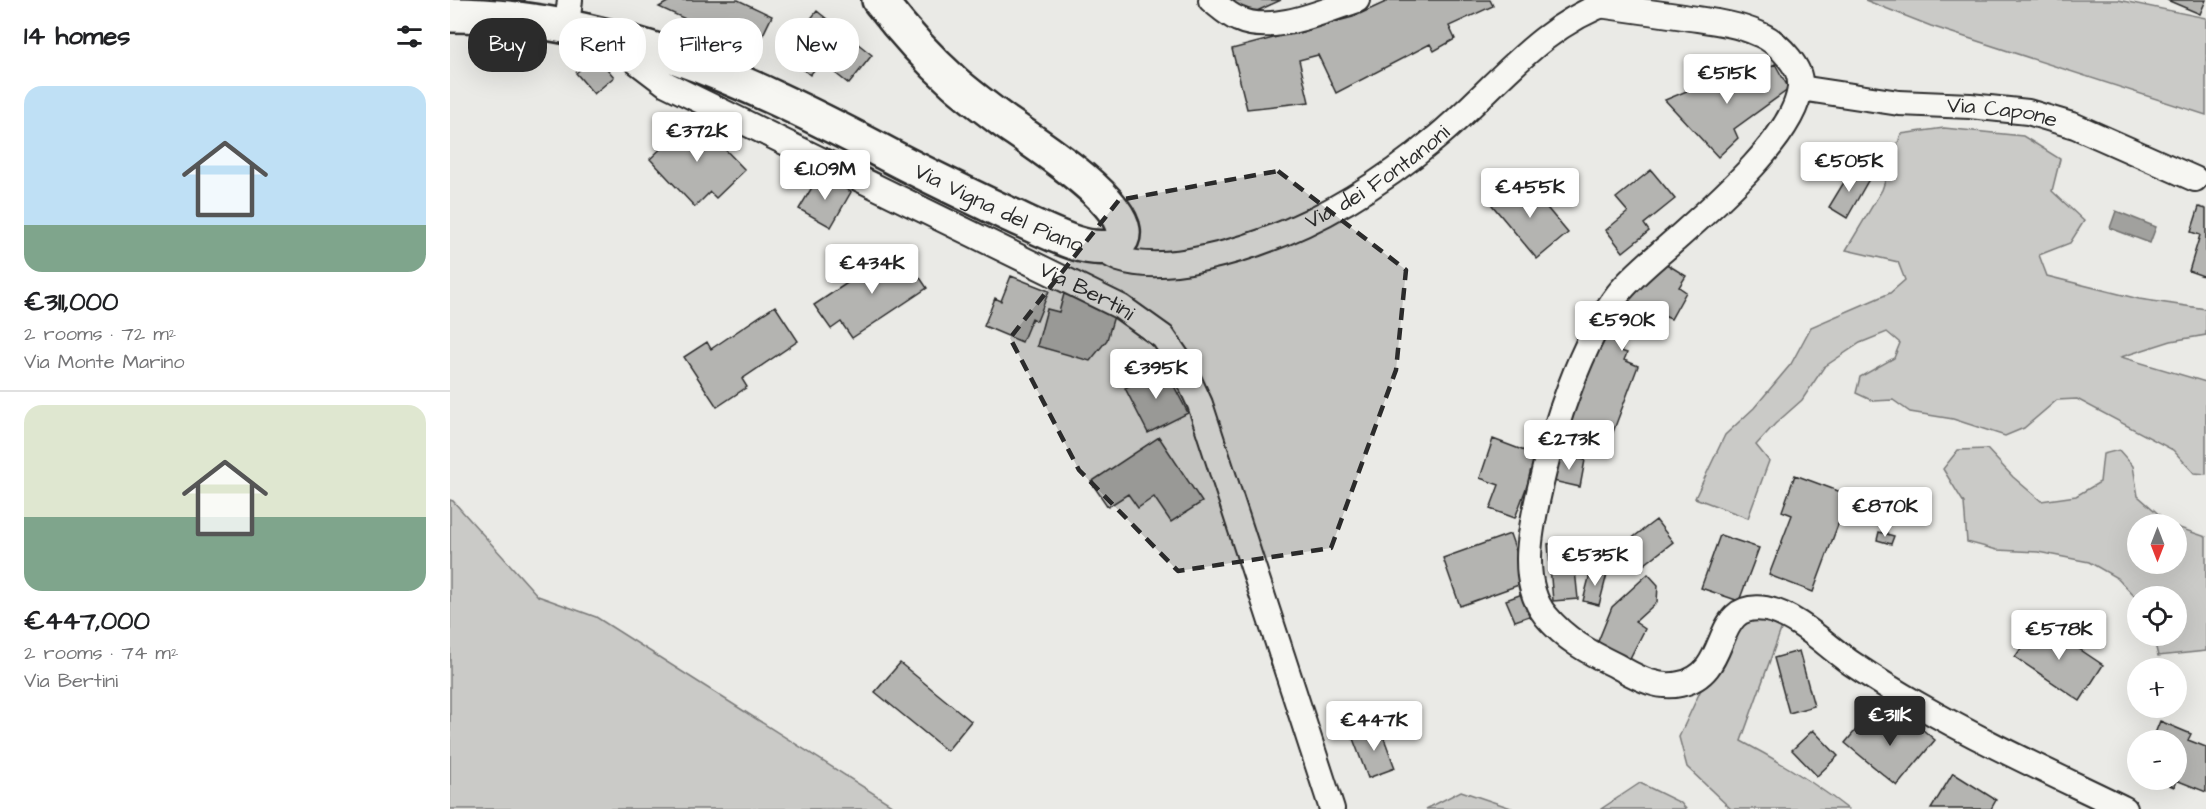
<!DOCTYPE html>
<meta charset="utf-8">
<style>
:root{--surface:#fff;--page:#f2f2f2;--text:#202124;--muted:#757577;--line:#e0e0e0;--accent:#2b2b2b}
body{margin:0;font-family:"Architects Daughter",sans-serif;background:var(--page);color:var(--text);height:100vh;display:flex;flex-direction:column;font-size:22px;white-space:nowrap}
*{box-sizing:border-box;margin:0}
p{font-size:20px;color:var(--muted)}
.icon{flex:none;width:33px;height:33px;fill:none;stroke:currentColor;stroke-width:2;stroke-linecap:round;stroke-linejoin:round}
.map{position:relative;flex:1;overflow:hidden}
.sheet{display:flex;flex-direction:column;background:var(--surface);width:450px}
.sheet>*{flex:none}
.hud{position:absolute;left:18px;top:18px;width:570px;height:54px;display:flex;gap:12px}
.needle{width:39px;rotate:180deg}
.tools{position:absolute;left:1677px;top:514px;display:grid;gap:12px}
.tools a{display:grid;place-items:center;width:60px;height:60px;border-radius:50%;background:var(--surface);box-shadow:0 6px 24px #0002;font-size:30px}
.price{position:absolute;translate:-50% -51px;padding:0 14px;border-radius:6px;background:#fff;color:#222;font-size:20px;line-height:39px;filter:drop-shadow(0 2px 3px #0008)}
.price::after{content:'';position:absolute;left:50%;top:36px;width:18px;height:14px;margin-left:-9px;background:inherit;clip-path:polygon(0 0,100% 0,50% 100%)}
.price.current{background:var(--accent);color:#fff}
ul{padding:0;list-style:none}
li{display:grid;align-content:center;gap:12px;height:318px;padding:0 24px}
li+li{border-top:2px solid var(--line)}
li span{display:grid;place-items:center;height:186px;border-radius:18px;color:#555}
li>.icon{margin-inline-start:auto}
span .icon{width:108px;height:108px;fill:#fffc;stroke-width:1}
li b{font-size:26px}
h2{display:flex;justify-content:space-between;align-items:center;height:72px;padding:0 24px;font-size:26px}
.pill{padding:0 21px;border-radius:24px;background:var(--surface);box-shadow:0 6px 24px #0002;font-size:21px;line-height:54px}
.pill.current{background:var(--accent);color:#fff}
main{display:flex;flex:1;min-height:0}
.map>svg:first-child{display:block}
</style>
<main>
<section class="sheet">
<h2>14 homes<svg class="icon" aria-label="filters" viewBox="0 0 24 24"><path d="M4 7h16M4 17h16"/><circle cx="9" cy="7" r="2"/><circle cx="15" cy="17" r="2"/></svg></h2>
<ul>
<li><span style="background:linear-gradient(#bfe0f5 75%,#7fa58c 0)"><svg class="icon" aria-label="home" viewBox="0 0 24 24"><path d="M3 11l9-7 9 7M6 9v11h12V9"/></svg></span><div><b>€311,000</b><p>2 rooms · 72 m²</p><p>Via Monte Marino</p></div></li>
<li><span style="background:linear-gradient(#dfe7d0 60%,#7fa58c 0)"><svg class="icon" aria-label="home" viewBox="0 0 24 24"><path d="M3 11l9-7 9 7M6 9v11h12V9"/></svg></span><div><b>€447,000</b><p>2 rooms · 74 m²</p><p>Via Bertini</p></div></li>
</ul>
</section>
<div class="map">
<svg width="1756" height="809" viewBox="0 0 1756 809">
<rect width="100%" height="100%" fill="#eaeae6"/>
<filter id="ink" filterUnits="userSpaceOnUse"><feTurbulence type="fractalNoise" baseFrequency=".0167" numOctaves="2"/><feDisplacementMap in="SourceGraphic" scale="12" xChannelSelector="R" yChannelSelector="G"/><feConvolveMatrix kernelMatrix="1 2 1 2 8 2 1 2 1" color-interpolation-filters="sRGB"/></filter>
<g filter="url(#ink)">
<path fill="#cacac7" stroke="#7a7a79" stroke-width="1.5" d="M 1415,0 L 1668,0 L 1756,18 L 1756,115 L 1481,26 Z
M 1494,128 L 1573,136 L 1610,159 L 1602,191 L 1634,221 L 1620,243 L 1589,255 L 1597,276 L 1689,299 L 1756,309 L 1756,335 L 1721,341 L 1671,357 L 1756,382 L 1756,474 L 1744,473 L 1723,450 L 1627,399 L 1607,400 L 1574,428 L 1555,436 L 1503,419 L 1460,412 L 1443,400 L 1423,401 L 1406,393 L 1410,377 L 1444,358 L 1450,343 L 1437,332 L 1410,343 L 1374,367 L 1352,400 L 1325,424 L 1306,445 L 1319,461 L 1298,518 L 1245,498 L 1275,435 L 1304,408 L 1341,364 L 1361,327 L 1440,293 L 1455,280 L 1448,262 L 1396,250 L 1432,190 L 1451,134 Z
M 1537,449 L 1563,477 L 1591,501 L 1626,496 L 1650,482 L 1653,454 L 1669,450 L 1683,466 L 1688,496 L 1721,525 L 1688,525 L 1688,564 L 1726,564 L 1727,527 L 1756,537 L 1756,651 L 1708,656 L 1703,636 L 1726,636 L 1726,597 L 1688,597 L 1687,599 L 1667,578 L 1639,562 L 1588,552 L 1547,550 L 1517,542 L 1514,503 L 1493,469 L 1508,450 Z
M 0,500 L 3,501 L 88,596 L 146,617 L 448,809 L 0,809 Z
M 1312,613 L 1332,627 L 1291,741 C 1329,761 1364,782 1398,809 L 1281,809 L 1237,767 L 1229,737 L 1255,681 L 1295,617 Z
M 1190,783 L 1231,803 L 1236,809 L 1151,809 Z
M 1011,791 L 1064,809 L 1065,809 L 976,809 Z"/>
<path fill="#a1a19e" stroke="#727270" stroke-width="1.5" d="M 1666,211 L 1706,227 L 1700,243 L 1660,228 Z"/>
<path fill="#b4b4b1" stroke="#2b2b2b" stroke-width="1.5" d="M 51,0 L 75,0 L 71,9 Z
M 221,0 L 288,0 L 322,16 L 305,51 L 209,7 Z
M 782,0 L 831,0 L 796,16 Z
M 940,0 L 1040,0 L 1043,6 L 999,26 L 1005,39 L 984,51 L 980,44 L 886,93 L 868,55 L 849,60 L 859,102 L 797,109 L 782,49 L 903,17 Z
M 1717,0 L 1756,0 L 1750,14 Z
M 367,11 L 422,55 L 399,84 L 371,62 L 360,75 L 333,53 Z
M 146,56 L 164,77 L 144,94 L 126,73 Z
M 1325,64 L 1339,89 L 1284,129 L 1288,138 L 1268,157 L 1215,100 L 1287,70 L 1293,80 Z
M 244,117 L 295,170 L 266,198 L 260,192 L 245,207 L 200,159 Z
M 1402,169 L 1419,179 L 1397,218 L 1379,207 Z
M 1201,170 L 1225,199 L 1194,224 L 1199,231 L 1173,252 L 1156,230 L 1178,212 L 1166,198 Z
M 370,174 L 401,192 L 381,227 L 349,209 Z
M 1073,179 L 1118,233 L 1087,259 L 1042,205 Z
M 1749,207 L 1756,209 L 1756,277 L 1739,271 L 1750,235 L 1741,232 Z
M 450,248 L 477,288 L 402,338 L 391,322 L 381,329 L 364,305 Z
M 1210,260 L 1236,276 L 1229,287 L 1236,292 L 1221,319 L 1204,312 L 1189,341 L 1177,336 L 1171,351 L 1177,353 L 1174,360 L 1188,366 L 1160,440 L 1114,424 L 1158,318 Z
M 561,276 L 599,291 L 587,321 L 582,318 L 572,342 L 534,326 L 545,298 L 551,301 Z
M 614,294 L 666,309 L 657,340 L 640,361 L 587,346 L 597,309 L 609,312 Z
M 325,306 L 348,341 L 292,379 L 297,387 L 267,407 L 234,357 L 257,342 L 261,349 Z
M 714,367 L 738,413 L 698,433 L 675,388 Z
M 709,437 L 752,502 L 721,522 L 704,497 L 688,508 L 678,494 L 658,507 L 641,482 Z
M 1043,439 L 1088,456 L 1065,518 L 1040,509 L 1049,485 L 1030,478 Z
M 1108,455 L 1135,460 L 1130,487 L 1103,481 Z
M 1345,475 L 1399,495 L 1363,592 L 1319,575 L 1342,515 L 1332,511 Z
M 1206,520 L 1223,542 L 1186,571 L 1168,549 Z
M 1429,532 L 1444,536 L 1441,544 L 1427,540 Z
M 1060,534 L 1077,582 L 1010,606 L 993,558 Z
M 1270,535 L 1309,548 L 1289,601 L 1251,588 Z
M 1122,541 L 1128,599 L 1103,601 L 1098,544 Z
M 1141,570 L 1157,574 L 1149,605 L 1133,601 Z
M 1198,574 L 1208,585 L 1207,602 L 1185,622 L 1195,629 L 1179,660 L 1147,644 L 1162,607 Z
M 1075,593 L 1085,614 L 1065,621 L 1056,600 Z
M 1589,622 L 1653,665 L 1630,701 L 1565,657 Z
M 1349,651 L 1364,706 L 1339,713 L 1324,658 Z
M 450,663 L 521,721 L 497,751 L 425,692 Z
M 1420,713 L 1446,736 L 1460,719 L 1485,740 L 1447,786 L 1395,743 Z
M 1710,721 L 1741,734 L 1738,740 L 1756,747 L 1756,792 L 1726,780 L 1724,787 L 1707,780 L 1726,780 L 1726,741 L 1702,741 Z
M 929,725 L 945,768 L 918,778 L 902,736 Z
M 1363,730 L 1388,756 L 1367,776 L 1342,750 Z
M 1503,773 L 1546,800 L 1541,809 L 1481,809 Z"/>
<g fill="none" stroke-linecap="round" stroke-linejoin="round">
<g stroke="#2b2b2b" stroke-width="28">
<g id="minor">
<path d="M 761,0 C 770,7 778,15 788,19 C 822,35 874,11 907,0"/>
<path d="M 1149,5 C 1177,9 1205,13 1234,17 C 1259,21 1285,23 1309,34 C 1322,39 1331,48 1339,58 C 1346,67 1351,75 1350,87 C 1346,136 1260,209 1224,241 C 1205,258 1184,274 1168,294 C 1131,342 1103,429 1090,488 C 1081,527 1068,582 1096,616 C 1115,639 1138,652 1165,665 C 1176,671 1187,678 1200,682 C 1209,685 1221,686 1230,684 C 1284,673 1259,600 1316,609 C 1345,614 1377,646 1401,663 C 1422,677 1444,691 1467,704 C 1534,743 1605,775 1675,809"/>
<path d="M 117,25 L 120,0"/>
<path id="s1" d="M 162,43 L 216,84 L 671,307 L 713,337 L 731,363 L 750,404 L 882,809"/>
<path id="s2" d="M 1350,88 L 1449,103 L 1520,106 L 1578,112 L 1625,126 L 1745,179"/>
<path id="s3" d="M 649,248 C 656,252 662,256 669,259 C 696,268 728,264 755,258 C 840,240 919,194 986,138 C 1044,90 1089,25 1163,1"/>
</g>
</g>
<g stroke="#2b2b2b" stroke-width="38">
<g id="secondary">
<path id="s4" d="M 0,15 C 157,15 294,79 431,151 C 472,173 514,193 556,213 C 578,223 601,235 625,243 C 637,247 676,255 673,230 C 668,195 580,140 552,120 C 536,108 520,96 505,83 C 477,58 452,30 429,0"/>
</g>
</g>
<use href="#minor" stroke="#f6f6f2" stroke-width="24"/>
<use href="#secondary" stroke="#f6f6f2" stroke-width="33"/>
</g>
</g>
<path fill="#2b2b2b" fill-opacity="0.2" stroke="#2b2b2b" stroke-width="4.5" stroke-dasharray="12 8" stroke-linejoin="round" d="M 828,171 L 956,270 L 946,370 L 881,548 L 728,571 L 629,470 L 560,338 L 669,200 Z"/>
<g text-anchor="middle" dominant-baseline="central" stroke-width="4.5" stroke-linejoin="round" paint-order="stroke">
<g font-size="22" fill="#2b2b2b" stroke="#f6f6f2">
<text stroke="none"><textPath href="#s2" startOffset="204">Via Capone</textPath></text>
<text stroke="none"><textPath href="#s3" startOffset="302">Via dei Fontanoni</textPath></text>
<text stroke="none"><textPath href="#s4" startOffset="588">Via Vigna del Piano</textPath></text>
<text stroke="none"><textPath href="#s1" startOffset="537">Via Bertini</textPath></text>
</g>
</g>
</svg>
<div class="tools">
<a><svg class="needle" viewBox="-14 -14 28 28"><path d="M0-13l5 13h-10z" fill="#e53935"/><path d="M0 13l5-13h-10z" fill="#757577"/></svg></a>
<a><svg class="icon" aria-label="locate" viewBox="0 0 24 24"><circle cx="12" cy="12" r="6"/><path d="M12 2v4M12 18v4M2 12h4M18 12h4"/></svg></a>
<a>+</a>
<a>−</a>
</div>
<b class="price" style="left:1277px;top:105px">€515K</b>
<b class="price" style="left:247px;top:163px">€372K</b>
<b class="price" style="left:1399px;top:193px">€505K</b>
<b class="price" style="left:375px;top:201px">€1.09M</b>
<b class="price" style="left:1080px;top:219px">€455K</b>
<b class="price" style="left:422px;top:295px">€434K</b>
<b class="price" style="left:1172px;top:352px">€590K</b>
<b class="price" style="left:706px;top:400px">€395K</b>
<b class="price" style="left:1119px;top:471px">€273K</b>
<b class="price" style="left:1435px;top:538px">€870K</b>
<b class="price" style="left:1145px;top:587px">€535K</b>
<b class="price" style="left:1609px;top:661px">€578K</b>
<b class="price current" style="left:1440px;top:747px">€311K</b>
<b class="price" style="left:924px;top:752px">€447K</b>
<div class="hud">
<a class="pill current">Buy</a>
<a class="pill">Rent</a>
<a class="pill">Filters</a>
<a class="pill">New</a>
</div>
</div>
</main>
